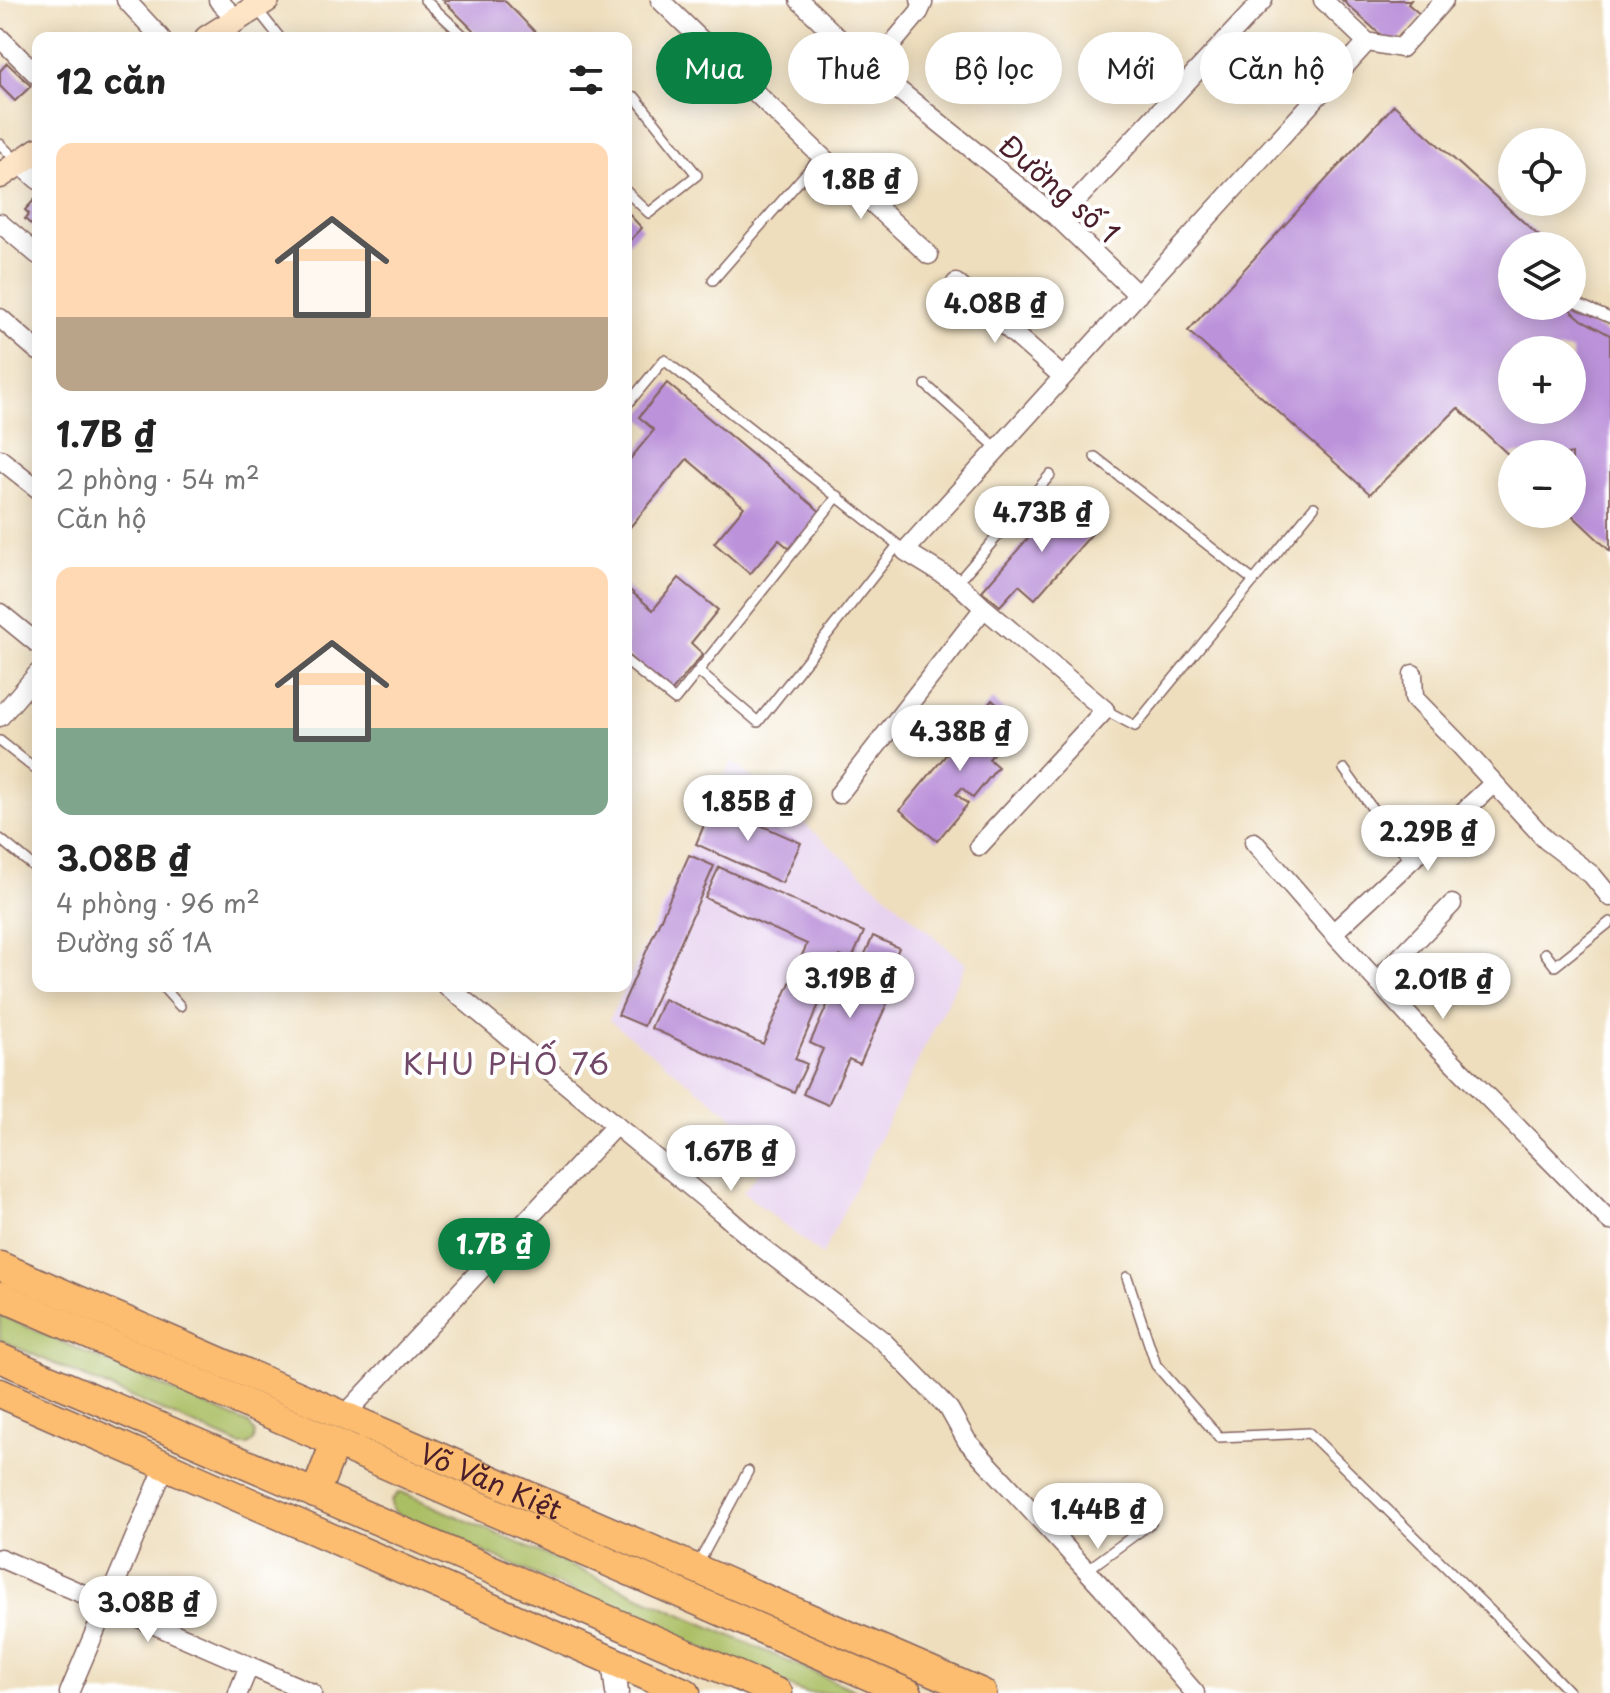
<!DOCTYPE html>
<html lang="vi">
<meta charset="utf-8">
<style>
:root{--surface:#fff;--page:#f2f2f2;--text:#222;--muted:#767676;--accent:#0b8043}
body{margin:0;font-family:"Playpen Sans",sans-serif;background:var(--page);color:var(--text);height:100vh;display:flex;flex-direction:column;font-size:30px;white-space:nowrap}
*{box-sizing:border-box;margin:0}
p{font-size:26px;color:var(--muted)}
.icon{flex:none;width:44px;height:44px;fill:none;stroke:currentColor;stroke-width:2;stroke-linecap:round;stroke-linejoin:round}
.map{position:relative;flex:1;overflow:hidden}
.side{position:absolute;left:32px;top:32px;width:600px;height:960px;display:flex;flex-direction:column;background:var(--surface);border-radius:16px;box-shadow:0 4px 20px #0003}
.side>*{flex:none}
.banner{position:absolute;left:656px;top:32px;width:760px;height:72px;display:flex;gap:16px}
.fabs{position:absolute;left:1498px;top:128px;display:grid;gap:16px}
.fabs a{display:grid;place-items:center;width:88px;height:88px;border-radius:50%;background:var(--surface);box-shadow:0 4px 20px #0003;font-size:40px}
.price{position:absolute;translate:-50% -68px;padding:0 18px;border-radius:28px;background:#fff;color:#222;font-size:26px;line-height:52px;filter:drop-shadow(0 2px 4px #0008)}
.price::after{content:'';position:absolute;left:50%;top:48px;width:24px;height:18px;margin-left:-12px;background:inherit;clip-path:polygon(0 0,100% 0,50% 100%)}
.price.on{background:var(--accent);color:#fff}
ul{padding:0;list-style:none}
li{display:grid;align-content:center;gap:16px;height:424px;padding:0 24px}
li span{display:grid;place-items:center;height:248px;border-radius:16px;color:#555}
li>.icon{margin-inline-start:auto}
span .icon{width:144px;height:144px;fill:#fffc;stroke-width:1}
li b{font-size:34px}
h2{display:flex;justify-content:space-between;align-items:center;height:96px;padding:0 24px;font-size:34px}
.chip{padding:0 28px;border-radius:36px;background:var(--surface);box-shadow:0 4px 20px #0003;font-size:28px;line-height:72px}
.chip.on{background:var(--accent);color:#fff}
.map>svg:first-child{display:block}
</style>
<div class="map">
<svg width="1610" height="1693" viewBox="0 0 1610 1693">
<rect width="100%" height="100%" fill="#fff"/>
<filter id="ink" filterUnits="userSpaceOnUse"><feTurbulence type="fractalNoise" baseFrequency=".0125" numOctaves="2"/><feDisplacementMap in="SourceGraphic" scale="16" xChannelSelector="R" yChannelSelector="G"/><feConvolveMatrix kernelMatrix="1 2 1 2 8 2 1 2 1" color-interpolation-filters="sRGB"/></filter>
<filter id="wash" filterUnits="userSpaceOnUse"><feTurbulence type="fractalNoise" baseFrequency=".006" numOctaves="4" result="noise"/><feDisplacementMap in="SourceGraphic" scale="32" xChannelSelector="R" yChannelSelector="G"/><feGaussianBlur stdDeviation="1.8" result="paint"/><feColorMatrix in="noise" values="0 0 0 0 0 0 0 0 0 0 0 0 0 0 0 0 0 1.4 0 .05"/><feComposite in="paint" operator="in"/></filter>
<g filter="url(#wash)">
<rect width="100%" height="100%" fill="#eedebd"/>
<path fill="#e7d2ef" d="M 732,761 L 966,964 L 822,1255 L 743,1192 L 777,1151 L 609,1020 Z"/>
<path fill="#aabe63" stroke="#7a6e47" stroke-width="2" d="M 0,1315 L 249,1424 L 255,1433 L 254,1441 L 248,1445 L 240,1445 L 0,1340 Z
M 398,1493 L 406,1494 L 861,1693 L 805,1693 L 397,1514 L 392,1509 L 391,1501 Z"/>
<g id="blocks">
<path fill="#bc93da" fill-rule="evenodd" d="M 443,0 L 504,0 L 541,38 L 481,38 Z
M 1342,0 L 1411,0 L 1408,4 L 1421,15 L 1393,46 Z
M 7,63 L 31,86 L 15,101 L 0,86 L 0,71 Z
M 1394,105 L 1550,246 L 1512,246 L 1512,306 L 1566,306 L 1582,320 L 1610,335 L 1610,551 L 1572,515 L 1572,454 L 1512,454 L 1512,458 L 1458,408 L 1370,494 L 1188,331 ZM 1512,350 L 1572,350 L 1572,410 L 1512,410 Z
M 35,199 L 38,202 L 38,231 L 25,219 L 29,214 L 25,210 Z
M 626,211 L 642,228 L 626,245 Z
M 667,383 L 822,513 L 791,550 L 779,540 L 750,574 L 714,543 L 744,507 L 687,459 L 626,532 L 626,464 L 654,430 L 639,417 Z
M 1063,498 L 1097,528 L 1035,599 L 1019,585 L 1000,606 L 982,591 Z
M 679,578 L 718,610 L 691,643 L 703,654 L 671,692 L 626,654 L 626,587 L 653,610 Z
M 992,700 L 1019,723 L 989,759 L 998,767 L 973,798 L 962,788 L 956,794 L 968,804 L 937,841 L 900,810 Z
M 713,804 L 801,843 L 782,883 L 696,844 Z
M 689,855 L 714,866 L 644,1026 L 618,1015 Z
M 719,867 L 864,932 L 851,961 L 840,956 L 795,1059 L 807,1064 L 794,1092 L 651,1028 L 664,999 L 763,1044 L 807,944 L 705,898 Z
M 873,936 L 899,948 L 878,995 L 889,999 L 860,1064 L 849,1059 L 828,1105 L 803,1094 L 823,1049 L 810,1043 L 839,979 L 851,985 Z"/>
</g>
</g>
<g filter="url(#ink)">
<use href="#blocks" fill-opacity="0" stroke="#83625e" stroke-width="2"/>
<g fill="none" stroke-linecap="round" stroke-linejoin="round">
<g stroke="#83625e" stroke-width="12">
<path id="service" d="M 425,0 L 466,38
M 257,9 L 280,38
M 626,104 L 635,97 L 697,175 L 649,213 L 626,191
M 0,144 L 19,163
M 713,280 L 821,156
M 1576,303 L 1610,318
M 926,385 L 997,448
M 626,406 L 664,360 L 898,545
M 1095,457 L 1254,581
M 957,583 L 1050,475
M 626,661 L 675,700 L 838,496
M 698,671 L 758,722 L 898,545 L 901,547
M 1105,710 L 1135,726 L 1314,507
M 0,741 L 38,771
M 1344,769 L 1410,861
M 0,839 L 38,870
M 1545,953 L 1555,966 L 1610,922
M 162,986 L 180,1006
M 1127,1277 L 1156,1365 L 1219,1437 L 1309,1433 L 1504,1624 L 1570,1693
M 698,1564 L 748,1471
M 1087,1570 L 1151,1523"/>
</g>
<g stroke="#83625e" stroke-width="21">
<path id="minor" d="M 126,0 L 161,38
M 218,0 L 237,20
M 660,0 L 821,156 L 929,255
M 799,0 L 860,59 L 1059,219 L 1138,295
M 1323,0 L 1367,42
M 0,38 L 38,76
M 1367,42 L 1401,48 L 1444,0
M 872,68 L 919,12 L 923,3 L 920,0
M 19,163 L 38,180
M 1059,219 L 1263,0
M 0,223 L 38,255
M 956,283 L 1062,376
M 0,318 L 38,351
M 0,459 L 38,489
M 0,613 L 38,644
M 1413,674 L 1414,698 L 1456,741 L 1546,840 L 1592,875 L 1610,897
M 0,717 L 38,673
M 839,794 L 984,608 L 957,583 L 905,551 L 1367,42
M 1254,842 L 1333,933 L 1429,1038 L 1610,1221
M 979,846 L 1105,710 L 984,608
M 1333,933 L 1494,783
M 1377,981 L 1452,904
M 447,986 L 722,1213 L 761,1247 L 883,1341 L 949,1409 L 967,1441 L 1102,1587 L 1195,1693
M 343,1417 L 615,1126
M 0,1558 L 312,1693
M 69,1693 L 165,1466
M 238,1693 L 249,1666"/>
</g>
<g stroke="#83625e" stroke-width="25">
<path id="tertiary" d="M 613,1660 L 617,1693"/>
</g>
<g stroke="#83625e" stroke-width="27">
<path id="secondary" d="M 207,38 L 267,0
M 0,176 L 38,150"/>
</g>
<g stroke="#83625e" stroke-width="31">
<g id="primary">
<path id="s1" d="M 0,1266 C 327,1410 655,1549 982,1693"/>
<path d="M 0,1393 L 686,1693"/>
</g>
</g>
<g stroke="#83625e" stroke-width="31">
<path id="trunk" d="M 0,1296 L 908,1693
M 0,1358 L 778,1693
M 315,1494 L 335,1443"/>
</g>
<use href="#service" stroke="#fff" stroke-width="9"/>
<use href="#minor" stroke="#fff" stroke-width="18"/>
<use href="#tertiary" stroke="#fff" stroke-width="22"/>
<use href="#secondary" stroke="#fee5c5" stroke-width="24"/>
<use href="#primary" stroke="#fcbd6f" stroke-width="28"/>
<use href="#trunk" stroke="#fcbd6f" stroke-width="28"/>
</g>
</g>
<g text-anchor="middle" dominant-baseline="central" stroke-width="8" stroke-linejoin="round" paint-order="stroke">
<g font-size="28" fill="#4a1f2b" stroke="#fff">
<text transform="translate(1060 188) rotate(41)">Đường số 1</text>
<text stroke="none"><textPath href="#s1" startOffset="536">Võ Văn Kiệt</textPath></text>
</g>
<g font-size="30" letter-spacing="2" fill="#724868" stroke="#fff">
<text x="507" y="1062">KHU PHỐ 76</text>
</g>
</g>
</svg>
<div class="fabs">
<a><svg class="icon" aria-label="locate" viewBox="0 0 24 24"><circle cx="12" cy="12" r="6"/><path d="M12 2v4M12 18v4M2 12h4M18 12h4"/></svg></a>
<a><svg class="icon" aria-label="layers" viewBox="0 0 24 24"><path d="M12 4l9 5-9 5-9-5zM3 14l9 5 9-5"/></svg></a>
<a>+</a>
<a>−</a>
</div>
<b class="price" style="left:861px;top:221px">1.8B ₫</b>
<b class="price" style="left:995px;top:345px">4.08B ₫</b>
<b class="price" style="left:1042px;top:554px">4.73B ₫</b>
<b class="price" style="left:960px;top:773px">4.38B ₫</b>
<b class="price" style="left:748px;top:843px">1.85B ₫</b>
<b class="price" style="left:1428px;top:873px">2.29B ₫</b>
<b class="price" style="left:850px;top:1020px">3.19B ₫</b>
<b class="price" style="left:1443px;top:1021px">2.01B ₫</b>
<b class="price" style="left:731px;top:1193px">1.67B ₫</b>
<b class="price on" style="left:494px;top:1286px">1.7B ₫</b>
<b class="price" style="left:1098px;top:1551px">1.44B ₫</b>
<b class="price" style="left:148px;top:1644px">3.08B ₫</b>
<div class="banner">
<a class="chip on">Mua</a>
<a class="chip">Thuê</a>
<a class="chip">Bộ lọc</a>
<a class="chip">Mới</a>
<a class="chip">Căn hộ</a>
</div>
<section class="side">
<h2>12 căn<svg class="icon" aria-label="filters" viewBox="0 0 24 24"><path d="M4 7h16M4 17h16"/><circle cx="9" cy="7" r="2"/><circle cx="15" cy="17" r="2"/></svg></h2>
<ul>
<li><span style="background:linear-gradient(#ffd9b3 70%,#b9a48a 0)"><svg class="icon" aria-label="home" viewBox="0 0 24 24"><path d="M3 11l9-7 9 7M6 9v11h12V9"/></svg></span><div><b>1.7B ₫</b><p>2 phòng · 54 m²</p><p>Căn hộ</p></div></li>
<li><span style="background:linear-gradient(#ffd9b3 65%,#7fa58c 0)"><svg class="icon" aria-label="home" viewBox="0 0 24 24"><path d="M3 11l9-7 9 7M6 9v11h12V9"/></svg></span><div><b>3.08B ₫</b><p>4 phòng · 96 m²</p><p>Đường số 1A</p></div></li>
</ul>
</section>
</div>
